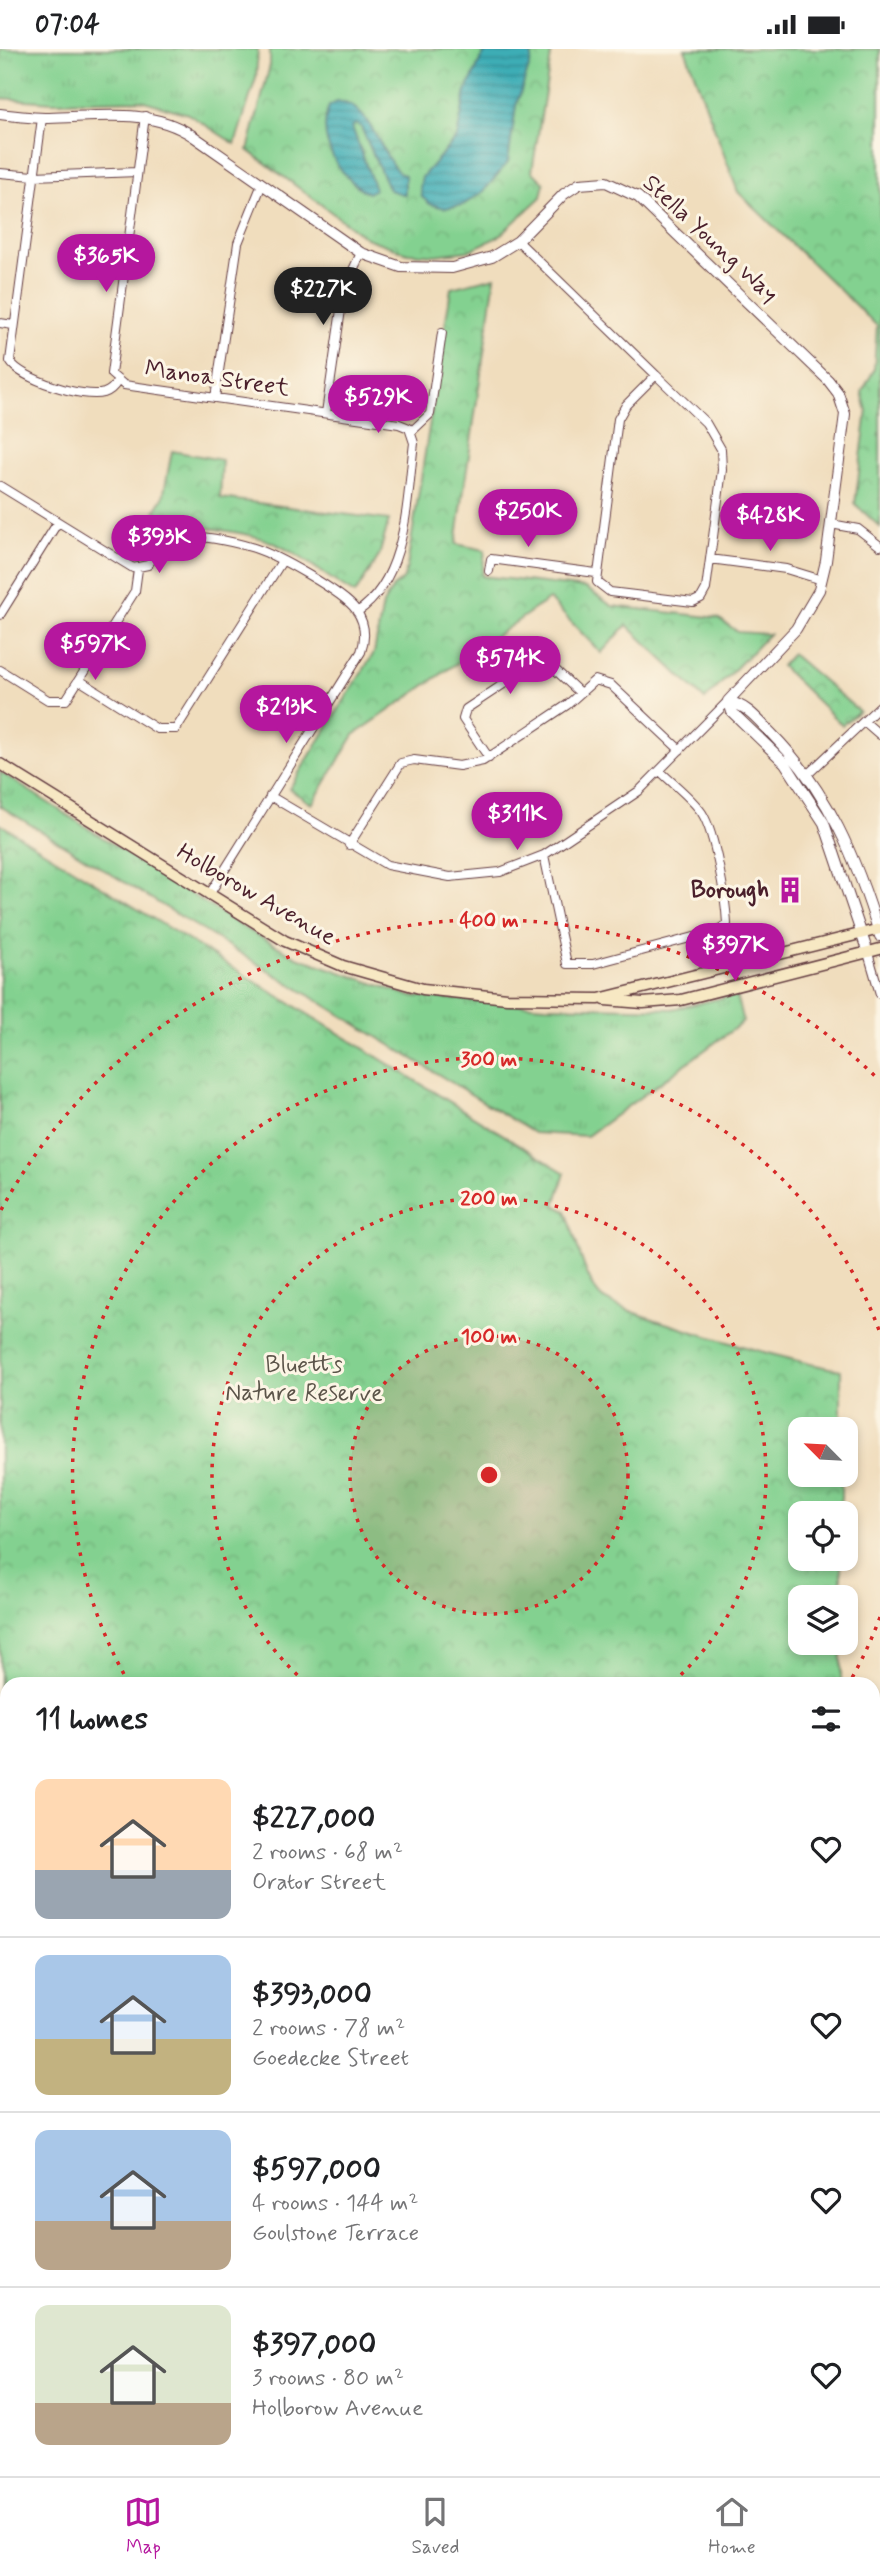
<!DOCTYPE html>
<meta charset="utf-8">
<style>
:root{--surface:#fff;--page:#f6f6f6;--text:#202124;--muted:#757577;--line:#e0e0e0;--accent:#b5179e}
body{margin:0;font-family:Mynerve,sans-serif;background:var(--page);color:var(--text);height:100vh;display:flex;flex-direction:column;font-size:26px;white-space:nowrap}
*{box-sizing:border-box;margin:0}
p{font-size:23px;color:var(--muted)}
.icon{flex:none;width:38px;height:38px;fill:none;stroke:currentColor;stroke-width:2;stroke-linecap:round;stroke-linejoin:round}
.map{position:relative;flex:1;overflow:hidden}
.side{position:absolute;left:0px;top:1628px;width:880px;height:800px;display:flex;flex-direction:column;background:var(--surface);border-radius:21px 21px 0 0;box-shadow:0 4px 10px #0003}
.side>*{flex:none}
.needle{width:46px;rotate:294deg}
.fabs{position:absolute;left:788px;top:1368px;display:grid;gap:14px}
.fabs a{display:grid;place-items:center;width:70px;height:70px;border-radius:14px;background:var(--surface);box-shadow:0 4px 10px #0003;font-size:35px}
.price{position:absolute;translate:-50% -60px;padding:0 16px;border-radius:24px;background:var(--accent);color:#fff;font-size:23px;line-height:46px;filter:drop-shadow(0 2px 4px #0008)}
.price::after{content:'';position:absolute;left:50%;top:42px;width:21px;height:16px;margin-left:-10px;background:inherit;clip-path:polygon(0 0,100% 0,50% 100%)}
.price.on{background:#222;color:#fff}
ul{padding:0;list-style:none}
li{display:flex;align-items:center;gap:21px;height:175px;padding:0 35px}
li+li{border-top:2px solid var(--line)}
li span{display:grid;place-items:center;flex:none;width:196px;height:140px;border-radius:14px;color:#555}
li>.icon{margin-inline-start:auto}
span .icon{width:84px;height:84px;fill:#fffc;stroke-width:1}
li b{font-size:30px}
h2{display:flex;justify-content:space-between;align-items:center;height:84px;padding:0 35px;font-size:30px}
.status{display:flex;justify-content:space-between;align-items:center;height:49px;padding:0 35px;background:var(--surface);direction:ltr}
.status svg{height:19px;fill:currentColor}
.tabs{display:flex;justify-content:space-around;align-items:center;height:98px;border-top:2px solid var(--line);background:var(--surface);font-size:19px;color:var(--muted)}
.tabs a{display:grid;justify-items:center;gap:4px}
.tabs .on{color:var(--accent)}
.map>svg:first-child{display:block}
</style>
<div class="status"><b>07:04</b><svg viewBox="0 0 49 12"><path d="M0 12V9h3v3zM5 12V6h3v6zM10 12V3h3v9zM15 12V0h3v12zM26 1h20v11H26zM47 4h2v5h-2z"/></svg></div>
<div class="map">
<svg width="880" height="2427" viewBox="0 0 880 2427">
<defs>
<pattern id="grass-tufts" width="24" height="20" patternUnits="userSpaceOnUse" patternTransform="scale(1.75)"><rect width="24" height="20" fill="#83d190"/><path d="M3 7l-1-3M5 7V3M7 7l1-3M15 17l-1-3M17 17v-4M19 17l1-3" fill="none" stroke="#73b37c"/></pattern>
<pattern id="park-crowns" width="20" height="18" patternUnits="userSpaceOnUse" patternTransform="scale(1.75)"><rect width="20" height="18" fill="#83d190"/><path d="M2 6a3 3 0 1 1 6 0M12 15a3 3 0 1 1 6 0" fill="none" stroke="#73b37c"/></pattern>
<pattern id="water-rules" width="6" height="5" patternUnits="userSpaceOnUse" patternTransform="scale(1.75)"><rect width="6" height="5" fill="#3cadb6"/><path d="M0 2.5h6" fill="none" stroke="#348c94"/></pattern>
</defs>
<rect width="100%" height="100%" fill="#fcf5e5"/>
<filter id="ink" filterUnits="userSpaceOnUse"><feTurbulence type="fractalNoise" baseFrequency=".0143" numOctaves="2"/><feDisplacementMap in="SourceGraphic" scale="14" xChannelSelector="R" yChannelSelector="G"/><feConvolveMatrix kernelMatrix="1 2 1 2 8 2 1 2 1" color-interpolation-filters="sRGB"/></filter>
<filter id="wash" filterUnits="userSpaceOnUse"><feTurbulence type="fractalNoise" baseFrequency=".00686" numOctaves="4" result="noise"/><feDisplacementMap in="SourceGraphic" scale="28" xChannelSelector="R" yChannelSelector="G"/><feGaussianBlur stdDeviation="1.57" result="paint"/><feColorMatrix in="noise" values="0 0 0 0 0 0 0 0 0 0 0 0 0 0 0 0 0 1.4 0 .05"/><feComposite in="paint" operator="in"/></filter>
<g filter="url(#wash)">
<rect width="100%" height="100%" fill="#f0ddbd"/>
<path fill="url(#grass-tufts)" stroke="#66785e" stroke-width="2" d="M 0,0 L 258,0 L 256,29 L 235,95 L 188,65 L 141,51 L 53,53 L 0,49 Z
M 0,723 L 244,879 L 297,908 L 410,947 L 546,957 L 672,960 L 736,946 L 743,973 L 587,1087 L 534,1084 L 0,757 Z"/>
<path fill="url(#park-crowns)" stroke="#66785e" stroke-width="2" d="M 270,0 L 552,0 L 532,122 L 544,134 L 541,148 L 498,188 L 468,202 L 435,206 L 408,204 L 366,189 L 248,101 L 270,16 Z
M 685,0 L 880,0 L 880,478 L 855,455 L 867,362 L 862,343 L 874,321 L 877,277 L 738,143 Z
M 495,228 L 456,495 L 485,501 L 482,527 L 586,539 L 612,557 L 718,569 L 738,583 L 769,585 L 705,651 L 627,576 L 601,604 L 549,550 L 354,686 L 312,755 L 289,740 L 374,604 L 383,555 L 393,538 L 403,531 L 407,518 L 451,239 Z
M 172,402 L 222,411 L 220,449 L 389,471 L 379,507 L 355,545 C 328,530 305,508 276,495 C 236,477 194,484 155,462 L 163,449 Z
M 792,605 L 859,662 L 842,676 L 781,617 Z
M 0,775 L 565,1124 L 555,1156 L 566,1162 C 575,1186 584,1229 600,1247 C 616,1264 810,1318 841,1321 L 841,1381 L 800,1381 L 800,1426 L 841,1426 L 841,1465 L 800,1465 L 800,1510 L 841,1510 L 841,1549 L 800,1549 L 800,1594 L 841,1594 L 841,1634 L 7,1634 L 7,2420 L 750,2420 L 750,2427 L 0,2427 Z"/>
<path fill="url(#water-rules)" stroke="#436670" stroke-width="2" d="M 486,0 L 530,0 L 532,9 L 516,57 L 508,113 L 484,142 L 463,156 L 445,159 L 430,155 L 422,148 L 420,137 L 422,128 L 457,88 L 466,42 Z
M 337,53 C 374,53 385,124 405,126 L 405,146 L 389,141 L 361,78 L 356,75 L 352,78 L 375,140 L 368,144 C 339,128 316,91 329,57 Z"/>
</g>
<g filter="url(#ink)">
<g fill="none" stroke-linecap="round" stroke-linejoin="round">
<g stroke="#633c41" stroke-width="10">
<path id="minor" d="M 145,67 L 111,325 L 124,336 L 399,375 L 409,379 L 414,394 C 407,447 408,530 357,563
M 42,69 L 10,312 C 20,330 84,350 104,344 C 110,342 114,338 117,333
M 0,124 L 34,127 L 137,123
M 518,192 L 656,326 L 626,356 L 618,370 L 597,533 L 610,543 L 693,553 L 701,549 L 706,540 L 722,421 L 721,400 L 706,374 L 656,326
M 0,274 L 13,276
M 215,349 L 238,194 L 262,135
M 326,364 L 344,240 L 361,204
M 412,382 L 430,365 L 442,284
M 0,437 L 133,519 L 148,516 L 164,492 L 173,487 C 198,486 230,492 254,499 C 276,506 343,543 356,561 C 365,574 366,589 361,603 L 209,846
M 831,475 L 858,480 L 880,497
M 710,510 L 786,520 L 822,531
M 489,522 L 491,510 L 596,524
M 0,566 L 58,473
M 0,621 L 48,651 L 66,651 L 135,542 L 138,520
M 79,631 L 157,680 L 176,680 L 282,512
M 865,673 L 880,686
M 489,709 L 463,670 L 466,660 L 540,611 L 546,612 L 580,644
M 807,726 L 880,657
M 270,747 L 387,816 L 450,828 L 500,823 L 544,806 L 639,742 L 728,652
M 349,796 L 401,714 L 414,711 L 459,717 L 483,712 L 567,656 L 595,631 L 611,636 L 680,701
M 544,806 L 567,915 L 593,915 L 720,881 L 727,875 C 726,850 715,784 702,764 C 692,749 673,735 660,722
M 868,904 L 880,945"/>
</g>
<g stroke="#633c41" stroke-width="12">
<path id="tertiary" d="M 0,65 C 16,67 33,69 49,69 C 98,68 149,58 193,87 L 361,204 L 401,218 L 452,219 L 492,208 L 518,192 L 564,145 L 579,135 L 606,133 L 638,148 L 828,331 L 838,344 L 845,365 L 826,512 L 819,541 L 796,580 L 728,652
M 868,904 L 824,774 L 785,714 L 732,663 L 729,653 C 747,656 758,671 771,684 C 828,741 857,811 880,887"/>
</g>
<g stroke="#633c41" stroke-width="13">
<path id="secondary" d="M 0,715 L 285,892 L 343,917 L 423,940 L 507,949 L 599,950 L 880,880
M 605,951 L 643,954 L 681,951 L 880,900"/>
</g>
<use href="#minor" stroke="#fff" stroke-width="8"/>
<use href="#tertiary" stroke="#fff" stroke-width="10"/>
<use href="#secondary" stroke="#f7e8c3" stroke-width="10"/>
</g>
</g>
<circle cx="489" cy="1426" r="139" fill="#d62828" fill-opacity=".12"/>
<g fill="none" stroke="#d62828" stroke-width="3.5" stroke-dasharray="3.5 7">
<circle cx="489" cy="1426" r="139"/>
<path d="M305 1633A277 277 0 1 1 673 1633"/>
<path d="M880 1568A416 416 0 0 1 849 1634M129 1634A416 416 0 1 1 880 1284"/>
<path d="M1 1161A555 555 0 0 1 878 1030"/>
</g>
<defs>
<g id="building-bare" transform="scale(2.1)"><path d="M-4-6H4V6H1V3H-1V6H-4ZM-2.5-4.3h1.7v1.8h-1.7ZM.8-4.3h1.7v1.8H.8ZM-2.5-1h1.7V.8h-1.7ZM.8-1h1.7V.8H.8Z" fill="#b5179e" stroke="#fcf5e5" stroke-width="2.5" paint-order="stroke"/></g>
</defs>
<g fill-rule="evenodd">
<use href="#building-bare" x="790" y="841"/>
</g>
<g text-anchor="middle" dominant-baseline="central" stroke-width="6" stroke-linejoin="round" paint-order="stroke">
<g font-size="24" fill="#4a1f2b" stroke="#fcf5e5">
<text transform="translate(710 190) rotate(43)">Stella Young Way</text>
<text transform="translate(217 330) rotate(8)">Manoa Street</text>
<text transform="translate(256 846) rotate(30)">Holborow Avenue</text>
</g>
<g font-size="24" font-weight="bold" fill="#4a1f2b" stroke="#fcf5e5" text-anchor="end">
<text x="769" y="841">Borough</text>
</g>
<g font-size="24" fill="#5b5449" stroke="#fcf5e5">
<text x="304" y="1316">Bluetts<tspan x="304" dy="28">Nature Reserve</tspan></text>
</g>
</g>
<circle cx="489" cy="1426" r="10" fill="#d62828" stroke="#fcf5e5" stroke-width="3.5"/>
<g font-size="21" text-anchor="middle" font-weight="bold" fill="#d62828" stroke="#fcf5e5" stroke-width="6" stroke-linejoin="round" paint-order="stroke">
<text x="489" y="878">400 m</text>
<text x="489" y="1017">300 m</text>
<text x="489" y="1156">200 m</text>
<text x="489" y="1294">100 m</text>
</g>
</svg>
<div class="fabs">
<a><svg class="needle" viewBox="-14 -14 28 28"><path d="M0-13l5 13h-10z" fill="#e53935"/><path d="M0 13l5-13h-10z" fill="#757577"/></svg></a>
<a><svg class="icon" aria-label="locate" viewBox="0 0 24 24"><circle cx="12" cy="12" r="6"/><path d="M12 2v4M12 18v4M2 12h4M18 12h4"/></svg></a>
<a><svg class="icon" aria-label="layers" viewBox="0 0 24 24"><path d="M12 4l9 5-9 5-9-5zM3 14l9 5 9-5"/></svg></a>
</div>
<b class="price" style="left:106px;top:245px">$365K</b>
<b class="price on" style="left:323px;top:278px">$227K</b>
<b class="price" style="left:378px;top:386px">$529K</b>
<b class="price" style="left:528px;top:500px">$250K</b>
<b class="price" style="left:770px;top:504px">$428K</b>
<b class="price" style="left:159px;top:526px">$393K</b>
<b class="price" style="left:95px;top:633px">$597K</b>
<b class="price" style="left:510px;top:647px">$574K</b>
<b class="price" style="left:286px;top:696px">$213K</b>
<b class="price" style="left:517px;top:803px">$311K</b>
<b class="price" style="left:735px;top:934px">$397K</b>
<section class="side">
<h2>11 homes<svg class="icon" aria-label="filters" viewBox="0 0 24 24"><path d="M4 7h16M4 17h16"/><circle cx="9" cy="7" r="2"/><circle cx="15" cy="17" r="2"/></svg></h2>
<ul>
<li><span style="background:linear-gradient(#ffd9b3 65%,#9aa5b1 0)"><svg class="icon" aria-label="home" viewBox="0 0 24 24"><path d="M3 11l9-7 9 7M6 9v11h12V9"/></svg></span><div><b>$227,000</b><p>2 rooms · 68 m²</p><p>Orator Street</p></div><svg class="icon" aria-label="heart" viewBox="0 0 24 24"><path d="M12 20l-8-8c-3-5 5-10 8-4 3-6 11-1 8 4z"/></svg></li>
<li><span style="background:linear-gradient(#a9c7e8 60%,#c2b280 0)"><svg class="icon" aria-label="home" viewBox="0 0 24 24"><path d="M3 11l9-7 9 7M6 9v11h12V9"/></svg></span><div><b>$393,000</b><p>2 rooms · 78 m²</p><p>Goedecke Street</p></div><svg class="icon" aria-label="heart" viewBox="0 0 24 24"><path d="M12 20l-8-8c-3-5 5-10 8-4 3-6 11-1 8 4z"/></svg></li>
<li><span style="background:linear-gradient(#a9c7e8 65%,#b9a48a 0)"><svg class="icon" aria-label="home" viewBox="0 0 24 24"><path d="M3 11l9-7 9 7M6 9v11h12V9"/></svg></span><div><b>$597,000</b><p>4 rooms · 144 m²</p><p>Goulstone Terrace</p></div><svg class="icon" aria-label="heart" viewBox="0 0 24 24"><path d="M12 20l-8-8c-3-5 5-10 8-4 3-6 11-1 8 4z"/></svg></li>
<li><span style="background:linear-gradient(#dfe7d0 70%,#b9a48a 0)"><svg class="icon" aria-label="home" viewBox="0 0 24 24"><path d="M3 11l9-7 9 7M6 9v11h12V9"/></svg></span><div><b>$397,000</b><p>3 rooms · 80 m²</p><p>Holborow Avenue</p></div><svg class="icon" aria-label="heart" viewBox="0 0 24 24"><path d="M12 20l-8-8c-3-5 5-10 8-4 3-6 11-1 8 4z"/></svg></li>
</ul>
</section>
</div>
<nav class="tabs">
<a class="on"><svg class="icon" aria-label="map" viewBox="0 0 24 24"><path d="M3 6l6-2 6 2 6-2v14l-6 2-6-2-6 2zM9 4v14M15 6v14"/></svg>Map</a>
<a><svg class="icon" aria-label="saved" viewBox="0 0 24 24"><path d="M7 4h10v16l-5-4-5 4z"/></svg>Saved</a>
<a><svg class="icon" aria-label="home" viewBox="0 0 24 24"><path d="M3 11l9-7 9 7M6 9v11h12V9"/></svg>Home</a>
</nav>
